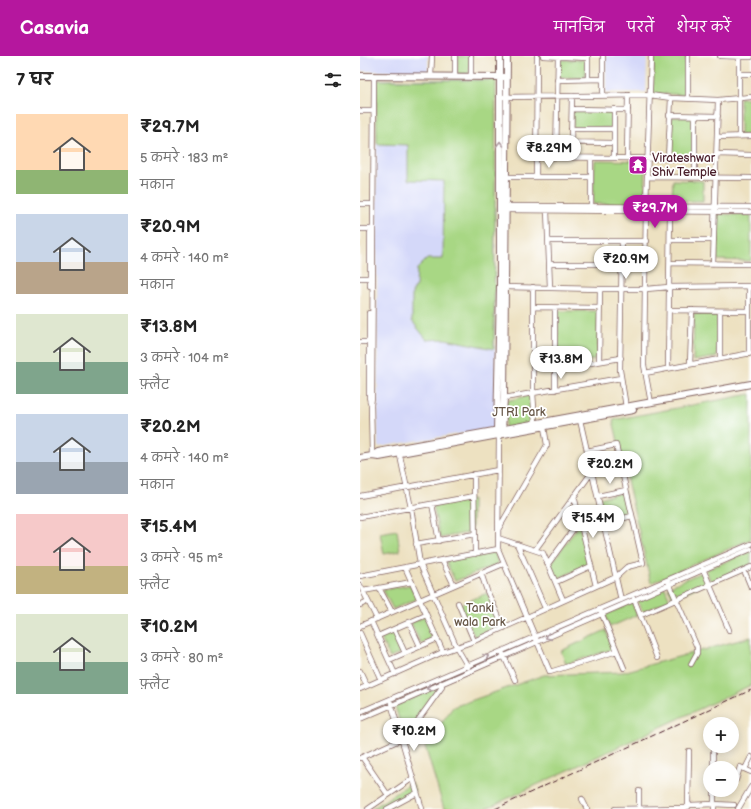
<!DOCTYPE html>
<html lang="hi">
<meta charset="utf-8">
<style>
:root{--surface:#fff;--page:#f6f6f6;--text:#222;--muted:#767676;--accent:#b5179e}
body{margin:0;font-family:"Balsamiq Sans","Playpen Sans Deva",sans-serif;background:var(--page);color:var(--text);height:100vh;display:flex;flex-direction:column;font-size:15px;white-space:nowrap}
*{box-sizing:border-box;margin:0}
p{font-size:13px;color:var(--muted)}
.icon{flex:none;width:22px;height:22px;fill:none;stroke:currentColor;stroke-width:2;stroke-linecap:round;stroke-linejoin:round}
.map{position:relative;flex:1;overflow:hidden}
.drawer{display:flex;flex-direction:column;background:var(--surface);width:360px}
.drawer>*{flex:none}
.fabs{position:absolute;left:343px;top:661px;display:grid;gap:8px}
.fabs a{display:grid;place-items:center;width:36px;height:36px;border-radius:50%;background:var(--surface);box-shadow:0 2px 10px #0003;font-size:20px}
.price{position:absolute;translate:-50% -34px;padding:0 9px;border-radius:14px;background:#fff;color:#222;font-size:13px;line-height:26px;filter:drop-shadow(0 1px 2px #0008)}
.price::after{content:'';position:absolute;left:50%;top:24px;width:12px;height:9px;margin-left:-6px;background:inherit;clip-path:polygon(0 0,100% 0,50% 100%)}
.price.on{background:var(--accent);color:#fff}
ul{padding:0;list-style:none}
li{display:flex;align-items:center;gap:12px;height:100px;padding:0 16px}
li span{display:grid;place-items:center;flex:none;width:112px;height:80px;border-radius:0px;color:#555}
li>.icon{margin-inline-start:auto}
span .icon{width:48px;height:48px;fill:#fffc;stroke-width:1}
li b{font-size:17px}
h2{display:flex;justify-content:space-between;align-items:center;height:48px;padding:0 16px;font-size:17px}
header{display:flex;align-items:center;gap:24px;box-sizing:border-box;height:56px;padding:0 20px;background:var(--accent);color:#fff}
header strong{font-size:19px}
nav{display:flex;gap:22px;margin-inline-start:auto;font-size:14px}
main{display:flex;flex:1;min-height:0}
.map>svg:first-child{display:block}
</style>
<header>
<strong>Casavia</strong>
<nav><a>मानचित्र</a><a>परतें</a><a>शेयर करें</a></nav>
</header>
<main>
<section class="drawer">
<h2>7 घर<svg class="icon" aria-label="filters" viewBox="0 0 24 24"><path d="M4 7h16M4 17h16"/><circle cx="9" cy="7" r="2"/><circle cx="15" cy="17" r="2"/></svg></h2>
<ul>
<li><span style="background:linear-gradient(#ffd9b3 70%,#8fb573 0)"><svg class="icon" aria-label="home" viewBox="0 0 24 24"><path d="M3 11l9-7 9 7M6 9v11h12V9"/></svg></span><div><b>₹29.7M</b><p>5 कमरे · 183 m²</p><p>मकान</p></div></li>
<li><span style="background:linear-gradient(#c9d6e8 60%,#b9a48a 0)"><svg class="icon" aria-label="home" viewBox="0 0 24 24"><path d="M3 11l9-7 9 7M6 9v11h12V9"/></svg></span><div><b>₹20.9M</b><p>4 कमरे · 140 m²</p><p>मकान</p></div></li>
<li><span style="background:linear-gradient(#dfe7d0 60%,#7fa58c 0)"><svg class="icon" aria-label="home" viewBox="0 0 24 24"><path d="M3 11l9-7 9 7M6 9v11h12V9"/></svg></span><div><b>₹13.8M</b><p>3 कमरे · 104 m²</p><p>फ़्लैट</p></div></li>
<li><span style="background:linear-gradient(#c9d6e8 60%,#9aa5b1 0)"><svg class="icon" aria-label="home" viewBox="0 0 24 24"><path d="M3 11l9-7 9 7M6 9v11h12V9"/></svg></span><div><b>₹20.2M</b><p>4 कमरे · 140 m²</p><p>मकान</p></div></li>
<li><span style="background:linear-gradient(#f6c9c9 65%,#c2b280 0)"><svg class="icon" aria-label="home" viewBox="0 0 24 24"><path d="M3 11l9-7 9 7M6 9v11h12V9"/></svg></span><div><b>₹15.4M</b><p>3 कमरे · 95 m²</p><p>फ़्लैट</p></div></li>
<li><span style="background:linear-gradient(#dfe7d0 60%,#7fa58c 0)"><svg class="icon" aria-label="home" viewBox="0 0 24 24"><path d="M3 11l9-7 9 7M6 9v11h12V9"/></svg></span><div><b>₹10.2M</b><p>3 कमरे · 80 m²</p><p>फ़्लैट</p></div></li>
</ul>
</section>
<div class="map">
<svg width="391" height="753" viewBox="0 0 391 753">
<rect width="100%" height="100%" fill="#fff"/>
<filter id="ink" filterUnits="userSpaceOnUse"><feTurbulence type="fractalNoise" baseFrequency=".025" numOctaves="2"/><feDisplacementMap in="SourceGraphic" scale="8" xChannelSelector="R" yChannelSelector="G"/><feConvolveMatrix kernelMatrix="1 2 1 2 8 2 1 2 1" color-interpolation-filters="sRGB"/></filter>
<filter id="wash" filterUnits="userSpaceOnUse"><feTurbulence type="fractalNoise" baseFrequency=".012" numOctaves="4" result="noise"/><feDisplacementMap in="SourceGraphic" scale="16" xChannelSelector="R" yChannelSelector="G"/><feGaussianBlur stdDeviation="0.9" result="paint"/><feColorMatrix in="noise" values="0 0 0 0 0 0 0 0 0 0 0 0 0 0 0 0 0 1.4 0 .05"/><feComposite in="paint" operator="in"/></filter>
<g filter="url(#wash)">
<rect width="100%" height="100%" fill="#ede1c1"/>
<path fill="#d4d8f9" d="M 0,0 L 68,0 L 68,16 L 0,15 Z
M 246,0 L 287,0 L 286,36 L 246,36 Z
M 16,23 L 136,23 L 135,372 L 18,391 Z"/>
<path fill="#a8d784" stroke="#797b58" d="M 98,0 L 110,0 L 109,18 L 97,18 Z
M 294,0 L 326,0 L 325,39 L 293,37 Z
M 200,4 L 226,4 L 225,22 L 199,21 Z
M 16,24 L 136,24 L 134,293 L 85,283 L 67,284 L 52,265 L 52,237 L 56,230 L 57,213 L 67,203 L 83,203 L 84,125 L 48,124 L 48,89 L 17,88 Z
M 380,42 L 391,42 L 391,79 L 380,79 Z
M 213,54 L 253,55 L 253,72 L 213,72 Z
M 311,61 L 334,61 L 334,102 L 310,102 Z
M 235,104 L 286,105 L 285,148 L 233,148 Z
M 313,124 L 343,125 L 343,145 L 312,145 Z
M 357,158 L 391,159 L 391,205 L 357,204 Z
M 198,255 L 238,255 L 238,303 L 198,310 Z
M 334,257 L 358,257 L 357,301 L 333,305 Z
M 391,338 L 391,483 L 291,527 L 253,364 Z
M 171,339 L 173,368 L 145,373 L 146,345 Z
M 264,436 L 269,459 L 246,465 L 240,442 Z
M 112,443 L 112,476 L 80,482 L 73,450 Z
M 219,469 L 229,508 L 197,523 L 191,508 Z
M 37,474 L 40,495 L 24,498 L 20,477 Z
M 391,495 L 391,508 L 351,526 L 346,514 Z
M 135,496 L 138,508 L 95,525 L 86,505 Z
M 342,516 L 347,527 L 313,542 L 308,531 Z
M 50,529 L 57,543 L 33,553 L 23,534 Z
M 305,532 L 310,544 L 283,556 L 278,544 Z
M 127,537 L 141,569 L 115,581 L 99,549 Z
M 272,547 L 277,559 L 250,571 L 245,559 Z
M 66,560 L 75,582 L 61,588 L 51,567 Z
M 34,574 L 43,596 L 30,602 L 20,580 Z
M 246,574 L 253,593 L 206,608 L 201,595 Z
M 391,581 L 391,629 L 125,753 L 84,753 L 65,690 L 93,651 L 184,619 L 263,616 Z
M 78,631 L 44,680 L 35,650 Z
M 52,726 L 55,735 L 23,753 L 12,753 Z"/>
</g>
<g filter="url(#ink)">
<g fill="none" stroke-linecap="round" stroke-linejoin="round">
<g stroke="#836360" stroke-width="6">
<path id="minor" d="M 183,0 L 228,2
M 243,0 L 243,39
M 360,0 L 391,1
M 379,1 L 379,81
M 379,18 L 391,18
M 71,20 L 72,0
M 95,20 L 95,0
M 111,20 L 111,0
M 228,23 L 228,1
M 197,24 L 243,23
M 144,41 L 290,39 L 311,42 L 358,44 L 391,41
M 328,42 L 328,0
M 212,53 L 268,54
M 0,55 L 11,55
M 309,59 L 358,60
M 211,73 L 254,73
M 357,81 L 391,80
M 196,86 L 254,87
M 211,87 L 212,40
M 357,98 L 391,99
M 177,101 L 335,103
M 196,101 L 198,1
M 231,102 L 231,150
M 254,102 L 254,53
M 267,102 L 268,39
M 308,103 L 311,42
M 146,121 L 231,121
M 176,121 L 177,0
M 288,121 L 391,122
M 335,121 L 335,60
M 0,148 L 10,148
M 144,151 L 146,150 L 391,151
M 143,153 L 146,154 L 391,156
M 187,154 L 190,232
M 0,173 L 13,173
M 310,184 L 354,184
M 189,185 L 287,185
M 262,185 L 260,314 L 266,351
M 310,207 L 391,208
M 190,208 L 261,208
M 353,208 L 358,44
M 0,222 L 12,222
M 10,230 L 10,177
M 143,231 L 240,233 L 286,233 L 309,231 L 391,230
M 173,231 L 173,337 L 175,367
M 173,251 L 239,252
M 309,254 L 389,255
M 9,257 L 9,341 L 10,346
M 0,286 L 12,286
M 389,298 L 389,230
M 360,303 L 360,255
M 239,305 L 240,233
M 330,308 L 332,254
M 308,312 L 310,155
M 195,313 L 261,302
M 285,317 L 391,297
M 195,334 L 195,252
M 144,342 L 261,322
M 291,347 L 284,309 L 286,150 L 291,0
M 220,364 L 261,544
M 139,379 L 138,493 L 190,616 L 257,595
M 39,395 L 51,452 L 60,508 L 97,592 L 108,611
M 12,400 L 11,349 L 12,341 L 14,23 L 12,20
M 114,418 L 115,498
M 0,440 L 138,414
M 214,440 L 236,530
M 238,440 L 266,434
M 72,448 L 79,485
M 0,461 L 114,440
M 244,467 L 272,460
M 139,472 L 187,389 L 184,371
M 138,482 L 183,497 L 203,544
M 56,488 L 115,478
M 157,488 L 185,552
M 175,494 L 232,416
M 82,504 L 94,529
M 188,508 L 220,464
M 45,511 L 83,596
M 343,513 L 369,574
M 384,514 L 391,531
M 121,517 L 127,535 L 144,572
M 0,520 L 138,493
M 308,525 L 337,591 L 337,597 L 331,608
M 196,526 L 231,510
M 0,529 L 17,563
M 19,532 L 32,556
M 3,535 L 52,526
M 274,543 L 297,602
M 98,547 L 114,585
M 0,549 L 8,545
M 241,556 L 264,612
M 281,559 L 391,511
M 11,565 L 35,618
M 49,566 L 60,590
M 0,570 L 143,508
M 34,573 L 45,597
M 0,577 L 21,624
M 18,580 L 66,559
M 143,598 L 155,624
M 29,604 L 77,583
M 0,615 L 7,630
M 0,633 L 83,596 L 114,585 L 256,521 L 267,511 L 283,507 L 256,389 L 227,395
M 31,647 L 62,753
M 0,656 L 391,488
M 0,663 L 391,493
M 353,690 L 353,712
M 2,701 L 28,739
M 0,702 L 46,681 L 82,631 L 81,627
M 385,713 L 391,701
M 372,724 L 376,724 L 380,711 L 391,716
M 279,735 L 279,753
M 222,743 L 227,753
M 328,751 L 329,695
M 8,753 L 53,722
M 27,753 L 57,737
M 255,753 L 325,752 L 330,749 L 354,748 L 354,734
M 354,753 L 354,748 L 374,749
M 378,753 L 391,731"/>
</g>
<g stroke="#836360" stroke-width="8">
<path id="tertiary" d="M 0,20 L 144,21
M 141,376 L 142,374 L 144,342 L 147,0
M 138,377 L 137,375 L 140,231 L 140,0
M 12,400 L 19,401 L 273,354
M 0,402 L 12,400 L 18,396 L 391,328"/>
</g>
<use href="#minor" stroke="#fff" stroke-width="4.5"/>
<use href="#tertiary" stroke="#fff" stroke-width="6"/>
<path stroke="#4a1f2b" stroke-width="1" stroke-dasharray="6 3" stroke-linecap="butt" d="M 135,753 L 391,634"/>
</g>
<defs><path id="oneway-chevron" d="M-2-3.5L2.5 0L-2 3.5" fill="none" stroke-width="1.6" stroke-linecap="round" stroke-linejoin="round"/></defs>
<g stroke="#ae9aa0">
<use href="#oneway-chevron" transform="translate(140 88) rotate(-90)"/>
<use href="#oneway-chevron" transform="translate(188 581) rotate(156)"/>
<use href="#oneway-chevron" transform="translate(126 601) rotate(-23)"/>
<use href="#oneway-chevron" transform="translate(69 632) rotate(156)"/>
</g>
</g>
<defs>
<g id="temple-square" transform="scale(1)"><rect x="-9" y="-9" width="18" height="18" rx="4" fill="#b5179e" stroke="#fff"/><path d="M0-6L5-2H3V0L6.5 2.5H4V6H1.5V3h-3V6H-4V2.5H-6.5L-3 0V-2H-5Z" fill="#fff"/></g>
</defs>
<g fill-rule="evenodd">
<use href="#temple-square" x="278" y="109"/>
</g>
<g text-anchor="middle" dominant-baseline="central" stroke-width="3.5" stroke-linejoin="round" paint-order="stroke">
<g font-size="12" fill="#4a1f2b" stroke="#fff" text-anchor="start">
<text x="292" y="102">Virateshwar<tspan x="292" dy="14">Shiv Temple</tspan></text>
</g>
<g font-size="12" fill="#665646" stroke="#fff">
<text x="159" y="356">JTRI Park</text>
<text x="120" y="552">Tanki<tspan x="120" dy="14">wala Park</tspan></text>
</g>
</g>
</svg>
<div class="fabs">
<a>+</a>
<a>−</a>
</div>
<b class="price" style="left:189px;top:113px">₹8.29M</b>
<b class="price on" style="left:295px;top:173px">₹29.7M</b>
<b class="price" style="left:266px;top:224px">₹20.9M</b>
<b class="price" style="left:201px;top:324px">₹13.8M</b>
<b class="price" style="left:250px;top:429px">₹20.2M</b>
<b class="price" style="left:233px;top:483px">₹15.4M</b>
<b class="price" style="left:54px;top:696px">₹10.2M</b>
</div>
</main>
